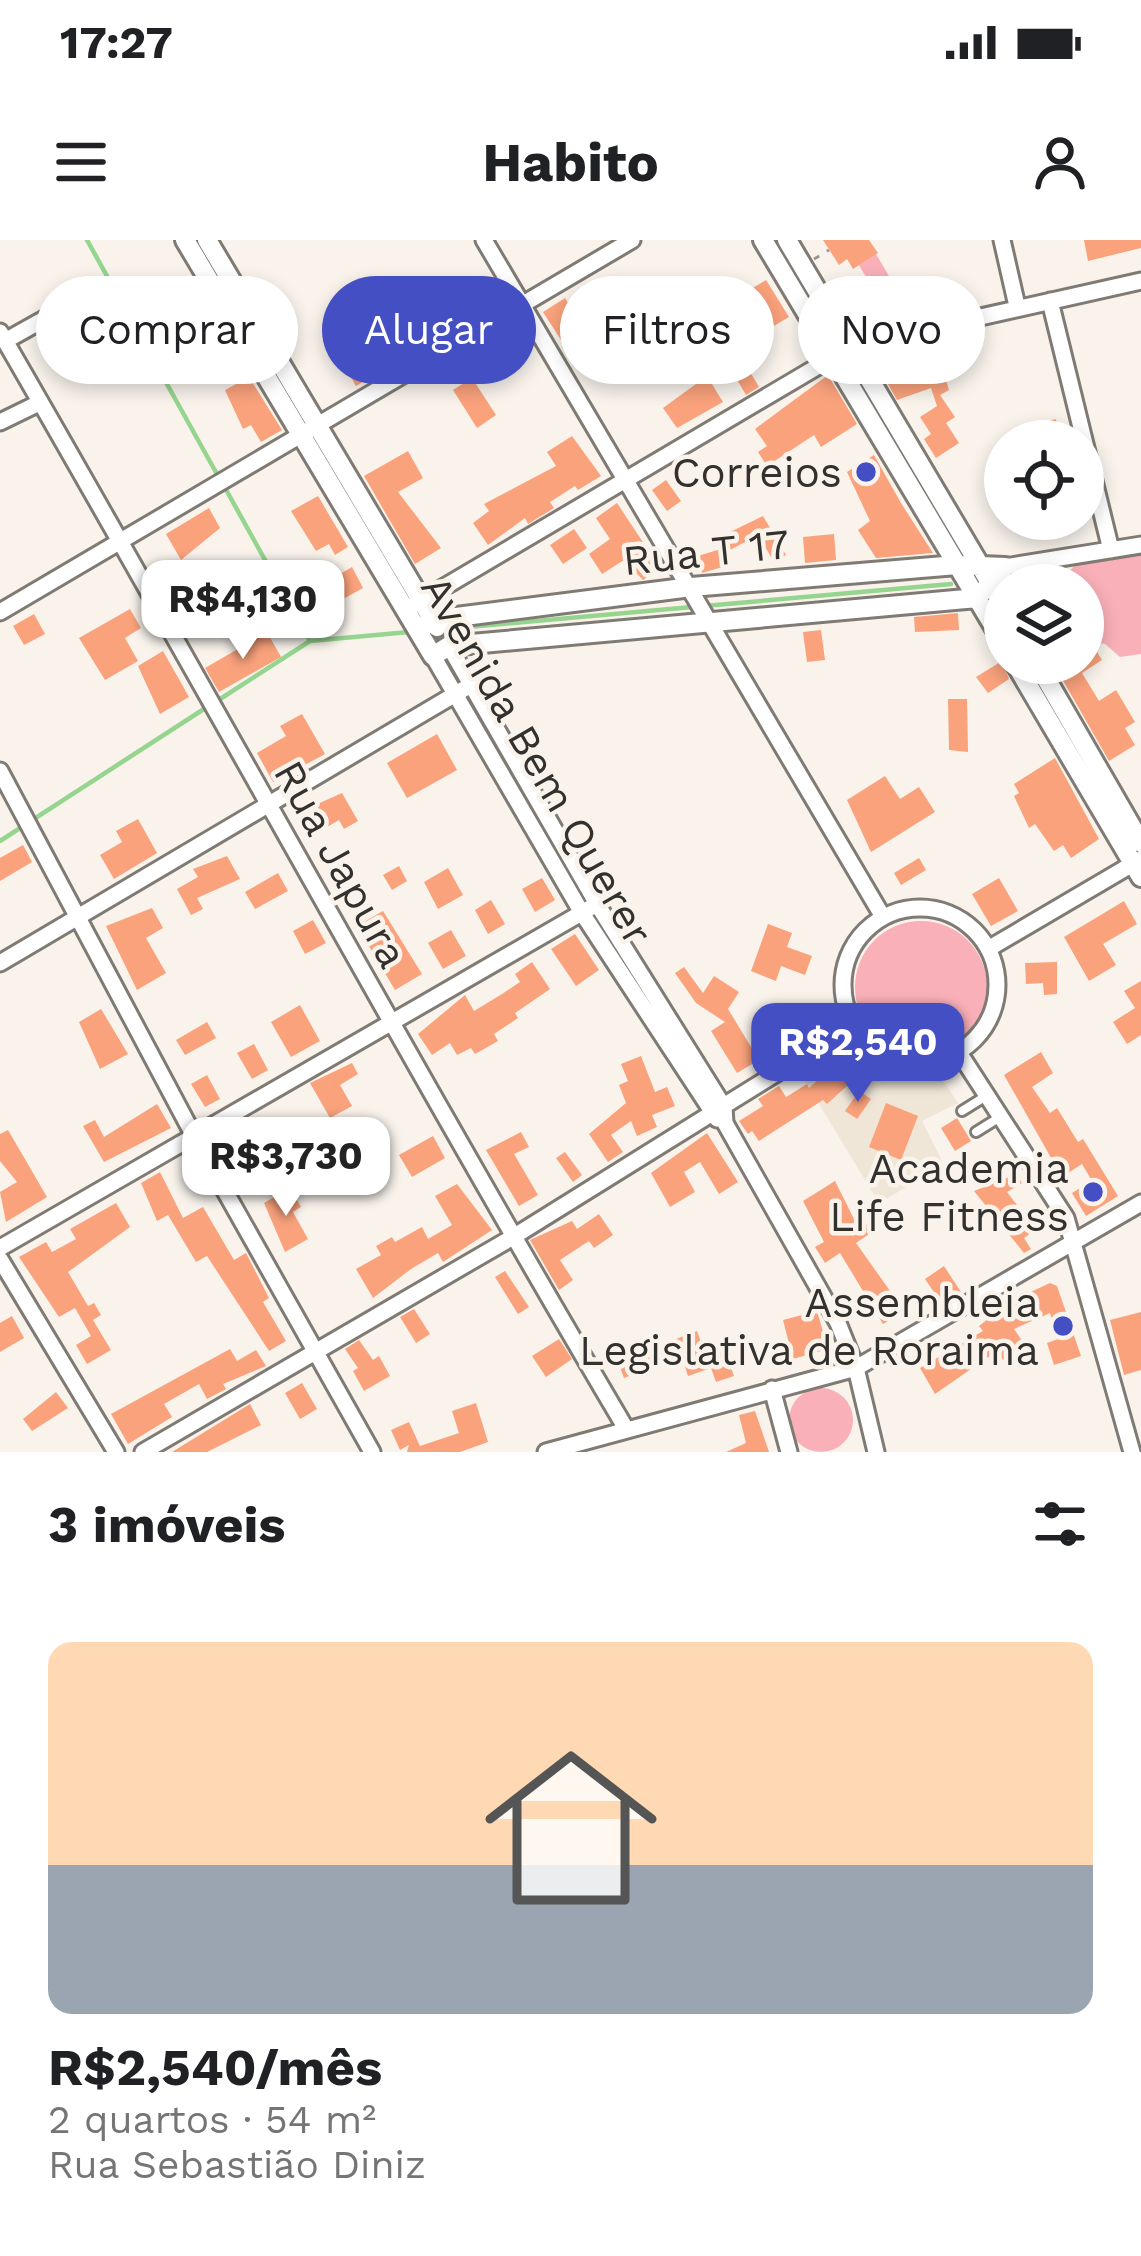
<!DOCTYPE html>
<html lang="pt">
<meta charset="utf-8">
<style>
:root{--surface:#fff;--page:#f6f6f6;--text:#202124;--muted:#757577;--line:#e0e0e0;--accent:#454fc4}
body{margin:0;font-family:"Work Sans",sans-serif;background:var(--page);color:var(--text);height:100vh;display:flex;flex-direction:column;font-size:45px;white-space:nowrap}
*{box-sizing:border-box;margin:0}
p{font-size:39px;color:var(--muted)}
.icon{flex:none;width:66px;height:66px;fill:none;stroke:currentColor;stroke-width:2;stroke-linecap:round;stroke-linejoin:round}
.map{position:relative;height:1212px;overflow:hidden}
.sheet{display:flex;flex-direction:column;background:var(--surface);flex:1}
.sheet>*{flex:none}
.top-card{position:absolute;left:36px;top:36px;width:1071px;height:108px;display:flex;gap:24px}
.fabs{position:absolute;left:984px;top:180px;display:grid;gap:24px}
.fabs a{display:grid;place-items:center;width:120px;height:120px;border-radius:50%;background:var(--surface);box-shadow:0 6px 18px #0003;font-size:60px}
.price{position:absolute;translate:-50% -102px;padding:0 27px;border-radius:24px;background:#fff;color:#222;font-size:39px;line-height:78px;filter:drop-shadow(0 3px 6px #0008)}
.price::after{content:'';position:absolute;left:50%;top:72px;width:36px;height:27px;margin-left:-18px;background:inherit;clip-path:polygon(0 0,100% 0,50% 100%)}
.price.on{background:var(--accent);color:#fff}
ul{padding:0;list-style:none}
li{display:grid;align-content:center;gap:24px;height:636px;padding:0 48px}
li+li{border-top:3px solid var(--line)}
li span{display:grid;place-items:center;height:372px;border-radius:24px;color:#555}
li>.icon{margin-inline-start:auto}
span .icon{width:216px;height:216px;fill:#fffc;stroke-width:1}
li b{font-size:51px}
h2{display:flex;justify-content:space-between;align-items:center;height:144px;padding:0 48px;font-size:51px}
.tag{padding:0 42px;border-radius:54px;background:var(--surface);box-shadow:0 6px 18px #0003;font-size:42px;line-height:108px}
.tag.on{background:var(--accent);color:#fff}
.status{display:flex;justify-content:space-between;align-items:center;height:84px;padding:0 60px;background:var(--surface);direction:ltr}
.status svg{height:33px;fill:currentColor}
header{display:flex;justify-content:space-between;align-items:center;height:156px;padding:0 48px;background:var(--surface);font-size:54px;font-weight:700}
.map>svg:first-child{display:block}
</style>
<div class="status"><b>17:27</b><svg viewBox="0 0 49 12"><path d="M0 12V9h3v3zM5 12V6h3v6zM10 12V3h3v9zM15 12V0h3v12zM26 1h20v11H26zM47 4h2v5h-2z"/></svg></div>
<header><svg class="icon" aria-label="menu" viewBox="0 0 24 24"><path d="M4 6h16M4 12h16M4 18h16"/></svg>Habito<svg class="icon" aria-label="person" viewBox="0 0 24 24"><circle cx="12" cy="8" r="4"/><path d="M4 21q1-7 8-7t8 7"/></svg></header>
<div class="map">
<svg width="1141" height="1212" viewBox="0 0 1141 1212">
<rect width="100%" height="100%" fill="#f9f3ec"/>
<path fill="#f0e6d8" d="M 840,812 L 860,834 L 868,824 L 902,838 L 942,839 L 958,863 L 922,881 L 944,925 L 879,963 L 802,836 Z"/>
<path fill="#fab0b8" d="M 876,14 L 913,77 L 871,89 L 851,88 L 873,49 L 859,25 Z
M 1129,313 L 1141,315 L 1141,414 L 1120,417 L 1105,404 L 1083,400 L 1083,345 L 1066,345 L 1063,339 L 1074,326 Z
M855 747a66 66 0 1 1 132 0a66 66 0 1 1-132 0Z
M789 1180a32 32 0 1 1 64 0a32 32 0 1 1-64 0Z"/>
<g fill="none" stroke-linecap="round" stroke-linejoin="round">
<path stroke="#96d58f" stroke-width="4.5" d="M 87,0 L 218,236
M 224,246 L 310,401
M 704,366 L 951,344
M 447,389 L 692,367
M 217,461 L 310,401 L 409,392
M 0,601 L 207,467"/>
</g>
<path fill="#faa27c" d="M 823,0 L 869,0 L 878,13 L 853,29 L 847,19 L 839,25 Z
M 1084,0 L 1141,0 L 1141,8 L 1088,21 Z
M 766,40 L 789,77 L 740,106 L 718,69 Z
M 565,58 L 583,87 L 561,100 L 543,72 Z
M 354,90 L 378,133 L 356,146 L 331,103 Z
M 938,113 L 949,150 L 940,155 L 955,177 L 946,183 L 959,203 L 936,218 L 924,199 L 931,194 L 920,177 L 937,166 L 931,148 L 897,160 L 879,128 Z
M 743,120 L 759,147 L 746,155 L 730,128 Z
M 828,135 L 857,184 L 821,207 L 814,195 L 767,226 L 758,212 L 767,206 L 755,189 Z
M 707,136 L 723,162 L 677,188 L 663,168 Z
M 249,137 L 282,190 L 261,202 L 251,185 L 243,189 L 225,150 Z
M 472,138 L 496,175 L 477,188 L 453,150 Z
M 1056,179 L 1058,192 L 1017,201 L 1014,189 Z
M 572,196 L 601,236 L 578,250 L 575,246 L 550,262 L 554,268 L 528,284 L 525,278 L 488,305 L 473,283 L 489,271 L 484,264 L 556,226 L 547,212 Z
M 408,211 L 423,238 L 398,252 L 441,308 L 415,324 L 364,236 Z
M 874,215 L 901,263 L 933,313 L 876,318 L 858,290 L 870,281 L 847,232 Z
M 666,240 L 681,261 L 667,271 L 652,250 Z
M 318,256 L 348,307 L 335,315 L 329,304 L 316,311 L 291,271 Z
M 617,263 L 660,328 L 643,340 L 624,320 L 602,334 L 589,314 L 610,299 L 596,278 Z
M 209,268 L 220,288 L 181,320 L 166,294 Z
M 763,276 L 786,315 L 774,322 L 758,295 L 730,310 L 722,296 Z
M 574,289 L 587,308 L 563,324 L 550,305 Z
M 834,294 L 836,320 L 805,323 L 803,297 Z
M 724,308 L 729,325 L 702,333 L 698,316 Z
M 352,327 L 363,348 L 334,364 L 323,344 Z
M 185,329 L 213,380 L 197,389 L 178,355 L 168,361 L 159,344 Z
M 130,369 L 141,388 L 125,398 L 138,421 L 105,440 L 79,398 Z
M 958,373 L 959,390 L 915,392 L 914,377 Z
M 34,374 L 45,394 L 24,405 L 13,386 Z
M 821,390 L 825,420 L 807,422 L 803,392 Z
M 267,392 L 281,417 L 219,452 L 205,428 Z
M 1091,402 L 1102,420 L 1082,433 L 1099,461 L 1116,450 L 1135,482 L 1125,488 L 1135,505 L 1109,521 L 1053,423 L 1083,423 L 1083,407 Z
M 163,411 L 189,457 L 160,474 L 138,426 Z
M 1002,421 L 1009,439 L 988,453 L 976,437 Z
M 948,459 L 967,459 L 968,512 L 949,510 Z
M 302,474 L 325,514 L 273,542 L 257,513 L 286,496 L 280,486 Z
M 437,494 L 457,530 L 407,558 L 387,523 Z
M 1055,518 L 1099,599 L 1071,618 L 1063,605 L 1054,611 L 1035,584 L 1029,588 L 1014,556 L 1019,553 L 1014,544 Z
M 885,536 L 900,559 L 919,547 L 935,572 L 871,612 L 847,560 Z
M 342,553 L 358,581 L 344,589 L 339,580 L 315,594 L 302,571 Z
M 138,579 L 157,613 L 114,639 L 100,615 L 122,602 L 116,591 Z
M 23,605 L 32,622 L 0,641 L 0,618 Z
M 227,616 L 240,639 L 197,658 L 203,669 L 191,675 L 177,649 L 198,637 L 193,629 Z
M 919,618 L 926,630 L 901,645 L 894,633 Z
M 399,626 L 407,641 L 392,650 L 383,635 Z
M 448,628 L 463,655 L 438,669 L 424,642 Z
M 278,633 L 288,651 L 255,669 L 245,652 Z
M 542,638 L 555,660 L 535,672 L 522,649 Z
M 999,638 L 1018,671 L 991,686 L 972,654 Z
M 491,660 L 505,684 L 488,694 L 475,670 Z
M 1124,661 L 1137,684 L 1103,704 L 1116,725 L 1089,741 L 1064,697 Z
M 152,668 L 163,688 L 146,698 L 166,733 L 137,750 L 106,686 Z
M 383,671 L 422,734 L 395,750 L 357,686 Z
M 313,680 L 326,703 L 305,714 L 293,691 Z
M 768,684 L 792,693 L 787,707 L 812,716 L 805,735 L 781,726 L 776,741 L 751,731 Z
M 451,690 L 466,716 L 443,729 L 428,703 Z
M 575,694 L 599,730 L 576,746 L 551,709 Z
M 532,722 L 550,749 L 515,773 L 518,778 L 494,794 L 498,801 L 475,814 L 471,808 L 457,815 L 450,803 L 432,815 L 418,794 L 465,755 L 474,771 L 502,754 L 520,742 L 515,734 Z
M 1057,722 L 1057,754 L 1044,755 L 1043,743 L 1026,744 L 1025,723 Z
M 684,727 L 703,753 L 714,736 L 739,752 L 728,769 L 759,820 L 737,833 L 711,791 L 725,782 L 696,763 L 675,733 Z
M 1141,741 L 1141,795 L 1127,804 L 1113,782 L 1135,768 L 1124,751 Z
M 300,765 L 320,801 L 291,817 L 271,782 Z
M 101,769 L 128,814 L 100,829 L 79,782 Z
M 207,782 L 216,798 L 185,815 L 176,800 Z
M 254,804 L 268,830 L 252,839 L 237,813 Z
M 1041,812 L 1053,833 L 1032,847 L 1050,873 L 1057,868 L 1078,902 L 1083,899 L 1118,956 L 1086,976 L 1072,953 L 1092,941 L 1082,924 L 1062,937 L 1004,835 Z
M 641,816 L 655,852 L 667,847 L 675,866 L 652,875 L 657,887 L 637,896 L 631,881 L 611,895 L 623,912 L 608,922 L 589,894 L 626,863 L 619,845 L 628,841 L 621,824 Z
M 844,816 L 860,834 L 827,864 L 823,860 L 759,901 L 752,891 L 748,894 L 739,881 L 763,866 L 758,859 L 779,846 L 786,857 L 807,844 L 809,848 Z
M 352,823 L 358,834 L 340,845 L 352,866 L 330,878 L 310,843 Z
M 207,835 L 220,859 L 205,867 L 191,844 Z
M 859,851 L 871,859 L 857,879 L 845,871 Z
M 886,863 L 918,876 L 901,920 L 869,907 Z
M 157,864 L 171,888 L 104,922 L 83,886 L 95,880 L 104,897 Z
M 957,878 L 971,901 L 955,911 L 941,888 Z
M 8,890 L 47,957 L 6,982 L 0,952 L 17,942 L 0,921 L 0,894 Z
M 521,892 L 529,907 L 514,914 L 538,955 L 519,966 L 486,910 Z
M 707,893 L 738,942 L 719,954 L 700,922 L 684,932 L 695,952 L 670,967 L 651,933 Z
M 433,896 L 445,918 L 412,937 L 399,915 Z
M 240,899 L 253,922 L 240,930 L 227,906 Z
M 565,912 L 582,935 L 573,942 L 556,918 Z
M 160,932 L 183,978 L 203,967 L 234,1020 L 246,1013 L 269,1058 L 263,1062 L 286,1101 L 269,1111 L 207,1016 L 196,1022 L 168,975 L 157,981 L 141,943 Z
M 1017,934 L 1022,943 L 1007,952 L 1017,965 L 1007,971 L 1017,987 L 1027,981 L 1034,991 L 1024,998 L 1031,1009 L 1024,1013 L 974,951 Z
M 835,941 L 855,981 L 861,977 L 872,992 L 856,1003 L 905,1072 L 883,1084 L 840,1013 L 825,1023 L 815,1007 L 824,1002 L 803,961 Z
M 457,944 L 492,990 L 443,1022 L 438,1013 L 411,1029 L 373,1058 L 356,1029 L 381,1015 L 376,1006 L 392,997 L 395,1002 L 422,987 L 428,999 L 452,985 L 435,956 Z
M 290,948 L 301,967 L 293,972 L 308,999 L 285,1012 L 264,963 Z
M 116,963 L 130,987 L 68,1032 L 88,1066 L 94,1063 L 101,1075 L 93,1080 L 111,1110 L 87,1124 L 76,1105 L 91,1096 L 75,1068 L 59,1077 L 19,1017 L 46,1002 L 52,1012 L 76,999 L 70,989 Z
M 599,974 L 613,995 L 594,1008 L 589,1001 L 560,1020 L 573,1040 L 559,1050 L 530,1000 L 572,981 L 577,989 Z
M 944,1026 L 961,1052 L 942,1064 L 925,1039 Z
M 505,1031 L 529,1067 L 518,1074 L 495,1037 Z
M 1050,1043 L 1057,1046 L 1081,1116 L 1054,1125 L 1047,1103 L 1058,1099 L 1050,1073 L 1014,1089 L 1025,1105 L 1003,1120 L 997,1111 L 935,1154 L 920,1128 L 983,1091 L 979,1086 L 1011,1061 Z
M 414,1069 L 430,1094 L 416,1103 L 400,1077 Z
M 817,1071 L 828,1109 L 793,1119 L 783,1080 Z
M 1141,1072 L 1141,1130 L 1124,1135 L 1110,1080 Z
M 12,1076 L 24,1098 L 0,1112 L 0,1083 Z
M 697,1091 L 706,1116 L 725,1110 L 734,1136 L 716,1142 L 711,1128 L 688,1136 L 676,1099 Z
M 559,1099 L 572,1119 L 546,1137 L 532,1116 Z
M 359,1100 L 373,1120 L 379,1116 L 390,1136 L 364,1151 L 353,1131 L 358,1128 L 345,1109 Z
M 650,1100 L 659,1124 L 624,1138 L 615,1114 Z
M 230,1109 L 237,1121 L 256,1110 L 266,1126 L 223,1144 L 226,1149 L 207,1159 L 199,1144 L 164,1164 L 172,1177 L 128,1204 L 111,1174 Z
M 302,1143 L 317,1169 L 300,1179 L 285,1153 Z
M 56,1152 L 68,1168 L 32,1191 L 23,1179 Z
M 476,1163 L 488,1202 L 460,1212 L 407,1212 L 409,1205 L 400,1210 L 391,1190 L 409,1182 L 420,1206 L 459,1193 L 452,1171 Z
M 250,1164 L 261,1185 L 207,1212 L 172,1212 Z
M 755,1171 L 769,1212 L 726,1212 L 746,1203 L 739,1175 Z"/>
<g fill="none" stroke-linecap="round" stroke-linejoin="round">
<g stroke="#7f7b74" stroke-width="14">
<path id="service" d="M 962,871 L 986,856
M 976,892 L 1000,877"/>
</g>
<g stroke="#7f7b74" stroke-width="21">
<path id="minor" d="M 484,0 L 883,677
M 1002,0 L 1017,66
M 1050,61 L 1111,310
M 0,92 C 211,456 411,825 625,1187
M 5,101 L 89,54
M 0,182 L 39,163
M 1005,327 L 1141,305
M 412,366 L 832,118 L 927,89 L 1141,41
M 0,372 L 632,0
M 449,406 L 597,664 L 724,867 L 725,883 L 838,1083 L 856,1128 L 876,1212
M 433,416 L 582,673 L 717,879
M 0,531 L 194,896 L 372,1212
M843 745a77 77 0 1 1 154 0a77 77 0 1 1-154 0Z
M 988,709 L 1141,619
M 0,723 L 464,449
M 958,811 L 1066,978 L 1132,1212
M 0,1008 L 597,664
M 0,1019 L 116,1212
M 772,1149 L 789,1212
M 143,1212 L 513,997 L 854,785
M 546,1212 L 856,1128 L 1141,963"/>
</g>
<g stroke="#7f7b74" stroke-width="24">
<path id="tertiary" d="M 185,0 L 433,416 L 449,406 L 977,358 L 1005,327
M 207,0 L 437,387
M 763,0 L 1005,405
M 787,0 L 1005,368
M 418,390 L 433,380 L 691,347 L 957,325 L 1005,327
M 1015,423 L 1141,637
M 1037,423 L 1141,603"/>
</g>
<path stroke="#999590" stroke-width="3" stroke-dasharray="6 9" stroke-linecap="butt" d="M 814,19 L 829,10
M 907,838 L 911,821"/>
<use href="#service" stroke="#fff" stroke-width="8"/>
<use href="#minor" stroke="#fff" stroke-width="15"/>
<use href="#tertiary" stroke="#fff" stroke-width="18"/>
</g>
<g fill="#454fc4" stroke="#f9f3ec" stroke-width="4.5">
<circle cx="866" cy="232" r="12"/>
<circle cx="1093" cy="952" r="12"/>
<circle cx="1063" cy="1086" r="12"/>
</g>
<g text-anchor="middle" dominant-baseline="central" stroke-width="9" stroke-linejoin="round" paint-order="stroke">
<g font-size="42" fill="#33312e" stroke="#f9f3ec" text-anchor="end">
<text x="842" y="232">Correios</text>
<text x="1069" y="928">Academia<tspan x="1069" dy="48">Life Fitness</tspan></text>
<text x="1039" y="1062">Assembleia<tspan x="1039" dy="48">Legislativa de Roraima</tspan></text>
</g>
<g font-size="42" fill="#33312e" stroke="#f9f3ec">
<text transform="translate(706 312) rotate(-6)">Rua T 17</text>
<text transform="translate(537 520) rotate(60)">Avenida Bem Querer</text>
<text transform="translate(341 624) rotate(61)">Rua Japura</text>
</g>
</g>
</svg>
<div class="fabs">
<a><svg class="icon" aria-label="locate" viewBox="0 0 24 24"><circle cx="12" cy="12" r="6"/><path d="M12 2v4M12 18v4M2 12h4M18 12h4"/></svg></a>
<a><svg class="icon" aria-label="layers" viewBox="0 0 24 24"><path d="M12 4l9 5-9 5-9-5zM3 14l9 5 9-5"/></svg></a>
</div>
<b class="price" style="left:243px;top:422px">R$4,130</b>
<b class="price on" style="left:858px;top:865px">R$2,540</b>
<b class="price" style="left:286px;top:979px">R$3,730</b>
<div class="top-card">
<a class="tag">Comprar</a>
<a class="tag on">Alugar</a>
<a class="tag">Filtros</a>
<a class="tag">Novo</a>
</div>
</div>
<section class="sheet">
<h2>3 imóveis<svg class="icon" aria-label="filters" viewBox="0 0 24 24"><path d="M4 7h16M4 17h16"/><circle cx="9" cy="7" r="2"/><circle cx="15" cy="17" r="2"/></svg></h2>
<ul>
<li><span style="background:linear-gradient(#ffd9b3 60%,#9aa5b1 0)"><svg class="icon" aria-label="home" viewBox="0 0 24 24"><path d="M3 11l9-7 9 7M6 9v11h12V9"/></svg></span><div><b>R$2,540/mês</b><p>2 quartos · 54 m²</p><p>Rua Sebastião Diniz</p></div></li>
</ul>
</section>
